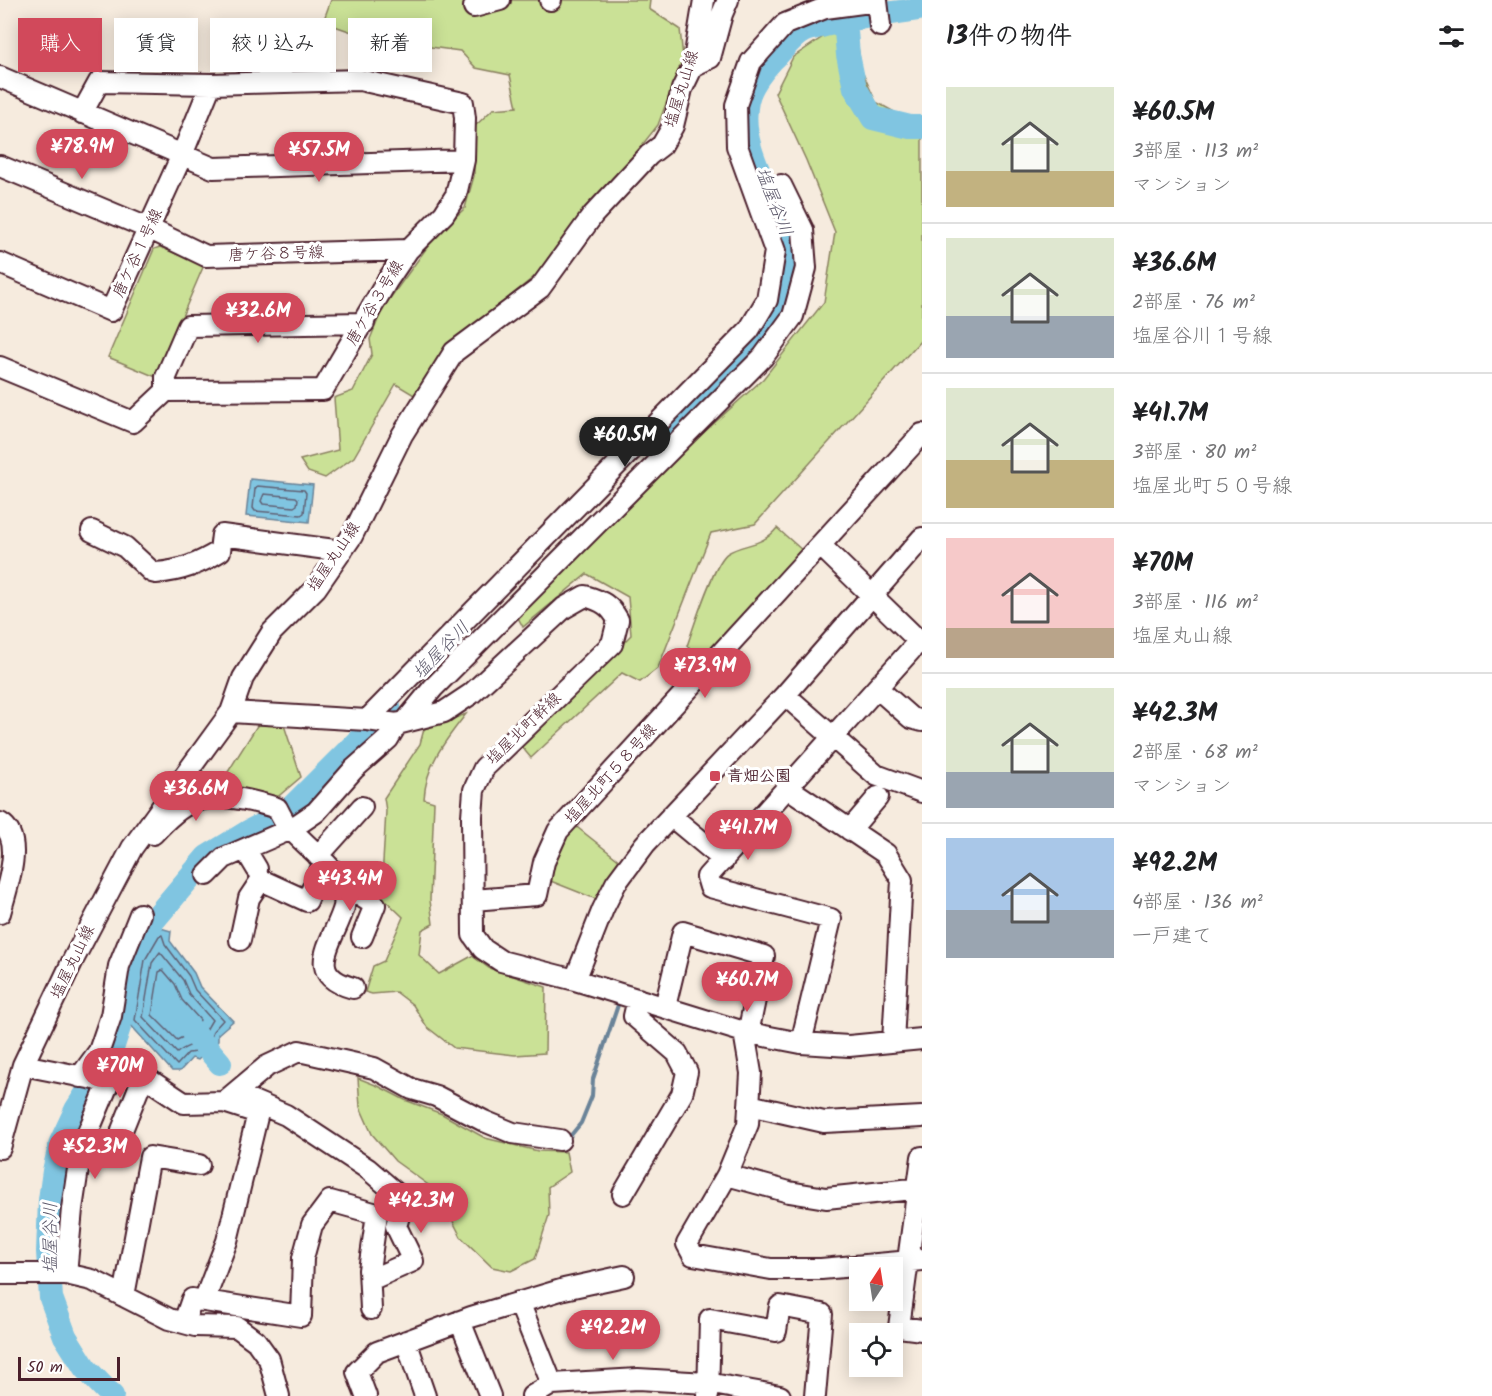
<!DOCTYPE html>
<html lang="ja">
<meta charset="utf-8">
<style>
:root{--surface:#fff;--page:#f6f6f6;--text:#202124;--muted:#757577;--line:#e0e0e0;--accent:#d1495b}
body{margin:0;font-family:Kalam,"Klee One",sans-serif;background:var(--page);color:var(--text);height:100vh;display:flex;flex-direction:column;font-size:22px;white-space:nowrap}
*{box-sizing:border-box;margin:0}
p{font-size:20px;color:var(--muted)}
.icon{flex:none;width:33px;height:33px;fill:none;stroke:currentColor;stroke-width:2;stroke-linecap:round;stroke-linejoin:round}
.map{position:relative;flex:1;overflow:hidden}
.drawer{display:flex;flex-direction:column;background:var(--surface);width:570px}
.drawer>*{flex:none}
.guide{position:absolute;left:18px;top:18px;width:570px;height:54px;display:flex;gap:12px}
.needle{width:39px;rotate:12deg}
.buttons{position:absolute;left:849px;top:1257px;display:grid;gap:12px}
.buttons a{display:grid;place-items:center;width:54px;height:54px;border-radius:0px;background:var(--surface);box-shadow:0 3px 15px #0003;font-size:30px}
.scale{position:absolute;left:18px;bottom:15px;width:102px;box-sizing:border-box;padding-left:6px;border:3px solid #4a1f2b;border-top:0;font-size:16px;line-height:21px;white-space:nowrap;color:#4a1f2b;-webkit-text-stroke:4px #fff;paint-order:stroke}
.price{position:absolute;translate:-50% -51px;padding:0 14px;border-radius:21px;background:var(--accent);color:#fff;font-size:20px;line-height:39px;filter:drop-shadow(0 2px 3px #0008)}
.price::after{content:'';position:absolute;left:50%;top:36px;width:18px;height:14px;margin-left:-9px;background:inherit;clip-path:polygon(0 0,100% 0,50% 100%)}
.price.active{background:#222;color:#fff}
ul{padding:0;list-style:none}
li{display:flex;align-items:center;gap:18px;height:150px;padding:0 24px}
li+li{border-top:2px solid var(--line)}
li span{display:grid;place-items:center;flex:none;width:168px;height:120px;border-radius:0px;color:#555}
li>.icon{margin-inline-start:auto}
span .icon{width:72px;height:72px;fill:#fffc;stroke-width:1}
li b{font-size:26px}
h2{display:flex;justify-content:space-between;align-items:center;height:72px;padding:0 24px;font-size:26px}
.chip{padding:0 21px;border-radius:0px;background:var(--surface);box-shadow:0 3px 15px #0003;font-size:21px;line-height:54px}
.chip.active{background:var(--accent);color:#fff}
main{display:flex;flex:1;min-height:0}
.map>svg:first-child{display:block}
</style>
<main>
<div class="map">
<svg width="922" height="1396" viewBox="0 0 922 1396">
<rect width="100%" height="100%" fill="#f6ebde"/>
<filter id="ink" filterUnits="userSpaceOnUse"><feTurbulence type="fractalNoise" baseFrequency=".0167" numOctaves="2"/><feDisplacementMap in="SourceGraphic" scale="12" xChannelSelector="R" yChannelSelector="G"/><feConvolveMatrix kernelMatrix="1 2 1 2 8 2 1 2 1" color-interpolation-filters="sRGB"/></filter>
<g filter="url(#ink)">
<path fill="#cae196" stroke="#8a8060" stroke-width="1.5" d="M 331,0 L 650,0 L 649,9 L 680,29 L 683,58 L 658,125 L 544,269 L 443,350 L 414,395 L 396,384 L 354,457 L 325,478 L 308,472 L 300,460 L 338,450 L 334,398 L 353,391 L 372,354 L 370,339 L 383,308 L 436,235 L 465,208 L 474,176 L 474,127 L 493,109 L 517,107 L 510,75 L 476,68 L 460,51 L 408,44 L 349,31 L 323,22 Z
M 856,31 L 861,69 L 876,102 L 922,127 L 922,339 L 755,524 L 711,533 L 658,668 L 640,682 L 622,673 L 531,758 L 521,746 L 631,635 L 628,597 L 587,574 L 523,627 L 515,612 L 650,481 L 763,379 L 824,302 L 835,232 L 806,160 L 775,93 L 793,57 L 829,33 Z
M 160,247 L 204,265 L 156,377 L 108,357 L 154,249 Z
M 777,528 L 803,551 L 704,663 L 687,646 C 693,629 714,561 728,553 C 744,543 762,547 777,528 Z
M 466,714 C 445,741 426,764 424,799 L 434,802 L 430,900 L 433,924 L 422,930 L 419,955 L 439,974 L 472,956 L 489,968 L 546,987 L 545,1053 L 515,1055 L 454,1048 L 427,1027 L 413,1005 L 396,992 L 372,994 L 365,992 L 373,966 L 384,961 L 403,917 L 381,896 L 386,811 L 384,798 L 420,744 L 424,729 Z
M 260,721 L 283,722 L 301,777 L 274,800 L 216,791 Z
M 573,824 L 621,862 L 601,901 L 548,880 L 552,860 Z
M 358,1078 L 378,1086 L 405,1100 L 442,1114 L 485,1138 L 538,1151 L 566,1152 L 570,1172 L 548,1187 L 549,1215 L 535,1259 L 511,1271 L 492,1267 L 461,1237 L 438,1192 L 395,1161 L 372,1134 L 360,1107 Z"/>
<path fill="#80c5e1" stroke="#6a8398" stroke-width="1.5" d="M 250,479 L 313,485 L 309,522 L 246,516 Z
M 157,927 L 171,931 L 170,941 L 194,973 L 200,987 L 233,1021 L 218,1034 L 218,1041 L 198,1060 L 192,1058 L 180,1071 L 172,1071 L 128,1022 L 139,958 Z"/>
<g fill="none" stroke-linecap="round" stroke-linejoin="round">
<path stroke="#606174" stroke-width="1.5" d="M 257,486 L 304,490 L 306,493 L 304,513 L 301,515 L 255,511 L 253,508 L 255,489 Z
M 264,494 L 296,497 L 298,499 L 297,505 L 294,507 L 263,504 L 261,501 Z
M 162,935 L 165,944 L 189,976 L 195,990 L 223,1020 L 213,1031 L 211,1039 L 197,1052 L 188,1053 L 177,1065 L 135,1020 L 145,960 L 159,936 Z
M 160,952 L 183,980 L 189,994 L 212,1020 C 207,1027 203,1040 194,1044 C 187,1047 183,1048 177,1053 L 143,1017 L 152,963 Z
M 163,970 L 175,984 L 182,1000 L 200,1020 L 195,1031 L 177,1040 L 152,1015 L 159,972 Z"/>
<path stroke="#6a8398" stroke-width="4" d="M 567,1140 L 581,1123 L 592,1096 L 593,1079 L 618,1005"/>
<path stroke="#80c5e1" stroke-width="24" d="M 845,20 L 848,55 L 855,88 L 873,118 L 910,127 L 922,127
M 664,428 C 702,391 763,356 783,305 C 814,229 733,171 747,101 C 750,85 763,70 773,59 C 782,51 792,36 803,31 C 809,28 818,27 825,25 C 855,17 887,14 919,9 L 922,5
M 187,1025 L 220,1063
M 112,1396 L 85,1368 L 65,1336 L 51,1298 L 48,1252 L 50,1200 L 54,1171 L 61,1142 L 76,1110 L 109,1058 L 120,1024 L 130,960 L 142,934 L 207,857 L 248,832 L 287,812 L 364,735 L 389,707"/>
<g stroke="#4a1f2b" stroke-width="24">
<path id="minor" d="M 550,0 L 551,0
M 474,7 L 500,0
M 693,66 L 710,58 L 722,14 L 728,0
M 0,77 L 213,168 L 464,160
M 0,166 L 150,229 L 206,256 L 408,250
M 0,263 L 111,311 L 182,155 L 211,84
M 0,367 L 133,422 L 166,391 L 323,390 L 387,281 L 408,250 L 444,214 L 456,195 L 464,160 L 465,118 L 463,103 L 360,80 L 211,84 L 99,82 L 82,113
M 166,391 L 166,377 L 188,326 L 364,323
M 92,531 L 125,547 L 152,572 L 156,573 C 181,571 199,564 220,551 L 222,535 L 342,551
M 820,545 L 922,644
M 877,688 L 911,718 L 922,721
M 785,695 L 876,775 L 922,792
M 231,712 L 367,720 L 397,724 L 444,712 L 471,694 L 564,608 L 585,596 C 602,601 610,605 618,620 L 612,644 L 484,768 L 474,790 L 472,816 L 473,935 L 483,949 L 501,961 L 575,980 L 744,1032 L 801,1043 L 849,1046 L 922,1039
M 367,720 L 749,330 L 767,300 L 775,251 L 737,146 L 736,105 L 751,62 L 785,24 L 825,8 L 877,1 L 880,26
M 405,722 L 433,688 L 763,357 L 793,316 L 806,268 L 803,230 L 781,185 L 755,194
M 788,788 L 886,854 L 902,880 L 893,1042
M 671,816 L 724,860
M 0,823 C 26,838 6,890 0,913
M 850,830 L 878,797
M 153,834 C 163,823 178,807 193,802 C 220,792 251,800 277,808 C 280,814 283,820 286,824 C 298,839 342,873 344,889 C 344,894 345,902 344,907 C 336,938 300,974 353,988
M 245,849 L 257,869
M 318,856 L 362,807
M 207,875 L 224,858 L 291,829 L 316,812 L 354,769 L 388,739 L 397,724
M 343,885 L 375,905 L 362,937
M 473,900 L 537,895 L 544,862 L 558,831 L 922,434
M 240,940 L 249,898 L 261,880 L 307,901 L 324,862
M 575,980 L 603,909 L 616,883 L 645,844 L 785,695 L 922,538
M 665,1007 L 683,932 L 764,956 L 750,1024 L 744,1032 L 751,1073 L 748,1124 L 727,1175 L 687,1244 L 693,1255 L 771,1269 L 821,1269 L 922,1260
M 801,1043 L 831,919 L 710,887 L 707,877 L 919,641
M 23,1065 L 109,1082 L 119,1069 L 145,1077 L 184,1103 L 224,1102 L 258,1113 L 227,1241 L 204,1301
M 80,1077 L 99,1051 L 111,1016 L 119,966 L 140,914
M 246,1098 L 286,1115 L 368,1169 L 404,1200 L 396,1226 L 413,1261 L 370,1280
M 224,1102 L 267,1066 L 299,1051 L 374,1068 L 412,1089 L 436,1096 L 484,1121 L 513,1133 L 560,1140
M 749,1105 L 824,1122 L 922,1117
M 122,1130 L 140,1085
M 0,1148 L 23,1065 L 73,960 L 132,848 L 231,712 L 243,678 L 272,632 L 316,588 L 352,536 L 402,435 L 454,352 L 540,288 L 593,215 L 649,155 L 662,145 L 673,126 L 682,89 L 693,66 L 704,0
M 922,1157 L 899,1327 L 922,1330
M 727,1175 L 789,1192 L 826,1198 L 922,1188
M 623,1194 L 682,1094 L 687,1072 L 677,1053 L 634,1016 L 638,999
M 0,1274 L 66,1274 L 92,1280 L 169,1319 L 195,1326 L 237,1327 L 256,1341 L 269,1359 L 279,1396
M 66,1274 L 72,1209 L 81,1149 L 109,1082
M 124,1296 L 150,1157 L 199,1165
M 519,1302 L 552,1384
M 460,1321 L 490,1396
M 184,1322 L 192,1299 L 301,1316 L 303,1258 L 312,1225 L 330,1201 L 377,1214 L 369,1270 L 371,1309
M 406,1341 L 425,1396
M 366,1396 L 357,1372 L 377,1352 L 471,1317 L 564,1289 L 624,1276
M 532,1396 L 552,1384 L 638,1379 L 707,1383 L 780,1396
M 708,1396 L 710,1319 L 776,1331 L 780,1306 L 822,1314 L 815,1396"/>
</g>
<use href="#minor" stroke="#fff" stroke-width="20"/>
</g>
</g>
<rect fill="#d1495b" stroke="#fff" stroke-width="2" x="709" y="770" width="12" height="12" rx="3"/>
<g text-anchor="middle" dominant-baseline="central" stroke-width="6" stroke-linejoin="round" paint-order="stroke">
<g font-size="16" fill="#4a1f2b" stroke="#fff">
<text transform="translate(682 89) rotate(-73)">塩屋丸山線</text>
<text transform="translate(138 253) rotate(-65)">唐ケ谷１号線</text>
<text transform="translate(276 254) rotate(-2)">唐ケ谷８号線</text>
<text transform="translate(375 303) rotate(-59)">唐ケ谷３号線</text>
<text transform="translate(334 557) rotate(-56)">塩屋丸山線</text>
<text transform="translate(524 729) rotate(-44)">塩屋北町幹線</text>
<text transform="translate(611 774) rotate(-48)">塩屋北町５８号線</text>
<text transform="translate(73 962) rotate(-64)">塩屋丸山線</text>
</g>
<g font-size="16" font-weight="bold" fill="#4a1f2b" stroke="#fff" text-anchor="start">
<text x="727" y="776">青畑公園</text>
</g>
<g font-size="18" font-style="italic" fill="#5d596b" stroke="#fff">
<text transform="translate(773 202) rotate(69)">塩屋谷川</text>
<text transform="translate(442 651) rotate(-46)">塩屋谷川</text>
<text transform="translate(51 1238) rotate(-90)">塩屋谷川</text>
</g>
</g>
</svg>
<div class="buttons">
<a><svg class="needle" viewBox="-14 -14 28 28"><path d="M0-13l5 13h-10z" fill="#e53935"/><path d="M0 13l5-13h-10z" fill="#757577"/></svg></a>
<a><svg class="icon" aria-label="locate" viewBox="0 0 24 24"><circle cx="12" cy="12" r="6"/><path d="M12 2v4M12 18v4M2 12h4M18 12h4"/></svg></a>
</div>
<div class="scale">50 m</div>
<b class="price" style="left:82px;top:180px">¥78.9M</b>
<b class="price" style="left:319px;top:183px">¥57.5M</b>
<b class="price" style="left:258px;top:344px">¥32.6M</b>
<b class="price active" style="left:625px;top:468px">¥60.5M</b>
<b class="price" style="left:705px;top:699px">¥73.9M</b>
<b class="price" style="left:196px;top:822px">¥36.6M</b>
<b class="price" style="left:748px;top:861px">¥41.7M</b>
<b class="price" style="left:350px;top:912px">¥43.4M</b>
<b class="price" style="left:747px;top:1013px">¥60.7M</b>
<b class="price" style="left:120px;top:1099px">¥70M</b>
<b class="price" style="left:95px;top:1180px">¥52.3M</b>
<b class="price" style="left:421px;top:1234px">¥42.3M</b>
<b class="price" style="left:613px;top:1361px">¥92.2M</b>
<div class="guide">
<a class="chip active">購入</a>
<a class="chip">賃貸</a>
<a class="chip">絞り込み</a>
<a class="chip">新着</a>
</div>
</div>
<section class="drawer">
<h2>13件の物件<svg class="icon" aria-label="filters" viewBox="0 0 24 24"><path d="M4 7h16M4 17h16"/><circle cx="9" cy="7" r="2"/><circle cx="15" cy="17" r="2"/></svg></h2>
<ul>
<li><span style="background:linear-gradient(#dfe7d0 70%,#c2b280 0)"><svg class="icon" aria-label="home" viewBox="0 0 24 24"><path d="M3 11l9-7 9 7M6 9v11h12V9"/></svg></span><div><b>¥60.5M</b><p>3部屋 · 113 m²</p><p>マンション</p></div></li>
<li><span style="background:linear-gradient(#dfe7d0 65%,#9aa5b1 0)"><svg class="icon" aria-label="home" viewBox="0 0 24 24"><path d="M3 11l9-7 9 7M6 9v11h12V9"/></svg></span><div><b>¥36.6M</b><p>2部屋 · 76 m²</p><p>塩屋谷川１号線</p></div></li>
<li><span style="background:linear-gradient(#dfe7d0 60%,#c2b280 0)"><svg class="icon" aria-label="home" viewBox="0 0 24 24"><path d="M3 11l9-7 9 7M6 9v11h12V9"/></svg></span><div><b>¥41.7M</b><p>3部屋 · 80 m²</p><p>塩屋北町５０号線</p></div></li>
<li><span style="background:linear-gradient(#f6c9c9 75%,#b9a48a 0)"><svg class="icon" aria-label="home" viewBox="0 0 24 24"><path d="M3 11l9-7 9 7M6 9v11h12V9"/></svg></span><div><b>¥70M</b><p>3部屋 · 116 m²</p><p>塩屋丸山線</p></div></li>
<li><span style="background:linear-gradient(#dfe7d0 70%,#9aa5b1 0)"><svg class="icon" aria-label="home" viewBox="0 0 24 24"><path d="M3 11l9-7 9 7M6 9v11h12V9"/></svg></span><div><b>¥42.3M</b><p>2部屋 · 68 m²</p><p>マンション</p></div></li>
<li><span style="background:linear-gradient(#a9c7e8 60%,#9aa5b1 0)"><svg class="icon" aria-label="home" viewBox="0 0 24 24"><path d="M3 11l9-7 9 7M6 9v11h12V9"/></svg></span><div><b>¥92.2M</b><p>4部屋 · 136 m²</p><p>一戸建て</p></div></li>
</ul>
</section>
</main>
